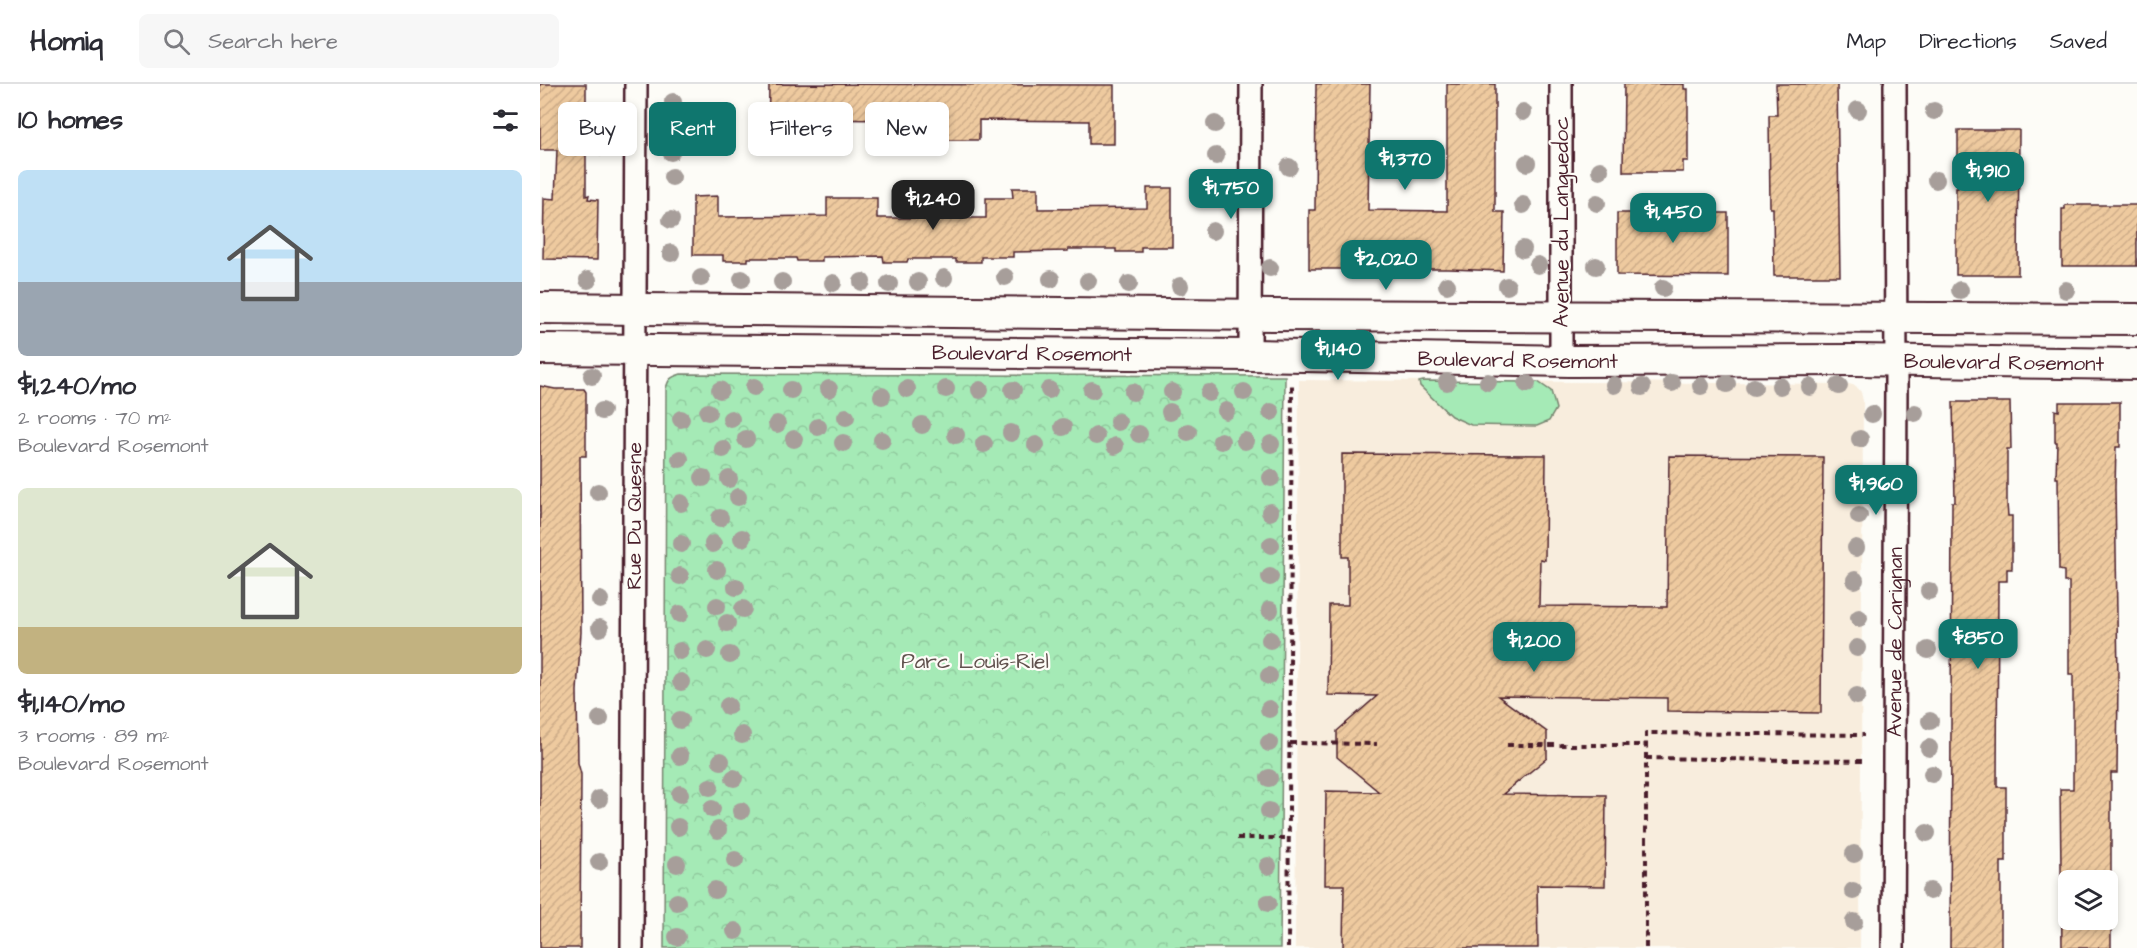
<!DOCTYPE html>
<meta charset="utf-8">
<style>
:root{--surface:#fff;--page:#f7f7f7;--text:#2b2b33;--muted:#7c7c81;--line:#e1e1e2;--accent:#0f766e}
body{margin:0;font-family:"Architects Daughter",sans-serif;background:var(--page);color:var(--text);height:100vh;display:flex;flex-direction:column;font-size:22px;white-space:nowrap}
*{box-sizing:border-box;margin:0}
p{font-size:20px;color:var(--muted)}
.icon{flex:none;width:33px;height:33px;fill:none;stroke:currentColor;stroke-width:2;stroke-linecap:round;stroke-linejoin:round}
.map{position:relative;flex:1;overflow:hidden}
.sheet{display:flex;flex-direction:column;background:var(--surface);width:540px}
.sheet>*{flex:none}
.top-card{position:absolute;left:18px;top:18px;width:570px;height:54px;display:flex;gap:12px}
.fabs{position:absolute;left:1518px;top:786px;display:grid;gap:12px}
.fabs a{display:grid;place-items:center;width:60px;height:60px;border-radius:9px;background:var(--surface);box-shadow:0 3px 9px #0003;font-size:30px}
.price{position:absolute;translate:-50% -51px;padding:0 14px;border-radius:12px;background:var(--accent);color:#fff;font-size:20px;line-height:39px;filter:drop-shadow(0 2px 3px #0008)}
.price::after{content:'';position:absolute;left:50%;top:36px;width:18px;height:14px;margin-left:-9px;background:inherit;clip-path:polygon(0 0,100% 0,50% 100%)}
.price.current{background:#222;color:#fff}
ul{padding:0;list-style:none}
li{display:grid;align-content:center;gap:12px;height:318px;padding:0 18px}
li span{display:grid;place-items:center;height:186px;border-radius:9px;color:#555}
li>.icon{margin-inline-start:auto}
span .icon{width:108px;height:108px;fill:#fffc;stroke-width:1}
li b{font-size:26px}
h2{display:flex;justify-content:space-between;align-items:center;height:72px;padding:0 18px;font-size:26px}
.tag{padding:0 21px;border-radius:9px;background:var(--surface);box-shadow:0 3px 9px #0003;font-size:21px;line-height:54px}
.tag.current{background:var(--accent);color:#fff}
header{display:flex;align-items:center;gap:36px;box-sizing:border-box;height:84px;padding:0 30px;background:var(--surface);border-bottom:2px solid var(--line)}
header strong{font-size:28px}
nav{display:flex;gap:33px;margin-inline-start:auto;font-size:21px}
.search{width:420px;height:54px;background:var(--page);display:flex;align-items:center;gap:15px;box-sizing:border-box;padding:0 21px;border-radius:9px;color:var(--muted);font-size:22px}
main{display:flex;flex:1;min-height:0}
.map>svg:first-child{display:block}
</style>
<header>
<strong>Homiq</strong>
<div class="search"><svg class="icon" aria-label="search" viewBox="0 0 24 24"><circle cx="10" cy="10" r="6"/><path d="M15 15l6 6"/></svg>Search here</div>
<nav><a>Map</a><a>Directions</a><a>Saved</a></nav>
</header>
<main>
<section class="sheet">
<h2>10 homes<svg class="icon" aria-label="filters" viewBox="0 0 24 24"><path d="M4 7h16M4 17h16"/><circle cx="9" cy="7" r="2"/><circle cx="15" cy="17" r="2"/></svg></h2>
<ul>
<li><span style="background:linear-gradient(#bfe0f5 60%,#9aa5b1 0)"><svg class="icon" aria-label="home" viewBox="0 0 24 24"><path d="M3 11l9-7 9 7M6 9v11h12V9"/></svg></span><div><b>$1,240/mo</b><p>2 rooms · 70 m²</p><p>Boulevard Rosemont</p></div></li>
<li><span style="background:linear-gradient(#dfe7d0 75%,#c2b280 0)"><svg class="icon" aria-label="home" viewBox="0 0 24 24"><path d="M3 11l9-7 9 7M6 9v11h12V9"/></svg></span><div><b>$1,140/mo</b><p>3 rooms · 89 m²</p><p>Boulevard Rosemont</p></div></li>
</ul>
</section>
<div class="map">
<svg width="1597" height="864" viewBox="0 0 1597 864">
<defs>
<pattern id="park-crowns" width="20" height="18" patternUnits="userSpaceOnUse" patternTransform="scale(1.5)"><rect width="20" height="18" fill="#a5eab6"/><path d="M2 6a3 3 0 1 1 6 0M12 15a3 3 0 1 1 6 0" fill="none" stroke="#90c89d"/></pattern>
<pattern id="building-hatch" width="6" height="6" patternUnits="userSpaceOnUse" patternTransform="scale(1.5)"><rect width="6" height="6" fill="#eeca9f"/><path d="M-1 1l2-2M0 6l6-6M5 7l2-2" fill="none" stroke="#cead89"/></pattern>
</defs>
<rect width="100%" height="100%" fill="#fdfcf7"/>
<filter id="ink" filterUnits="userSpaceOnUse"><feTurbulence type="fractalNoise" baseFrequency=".0167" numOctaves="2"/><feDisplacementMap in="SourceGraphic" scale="12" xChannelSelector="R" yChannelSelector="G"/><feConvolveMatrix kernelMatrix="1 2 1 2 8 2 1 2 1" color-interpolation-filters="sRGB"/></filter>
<g filter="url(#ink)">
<path fill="#f8eddd" d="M 759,296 L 1309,300 L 1316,302 L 1321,308 L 1323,317 L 1320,864 L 755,864 Z"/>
<path fill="#a5eab6" stroke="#788470" stroke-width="1.5" d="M 883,297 L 998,298 L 1011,307 L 1016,325 L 1009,337 L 997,342 L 931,341 L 911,332 L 880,302 L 879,298 Z"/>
<path fill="url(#park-crowns)" stroke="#788470" stroke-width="1.5" d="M 141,290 L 745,292 L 740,864 L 124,864 L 126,305 C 128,295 131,293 141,290 Z"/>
<path fill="url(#building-hatch)" stroke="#4a1f2b" stroke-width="1.5" fill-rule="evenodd" d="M 0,0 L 46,0 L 46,112 L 49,111 L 48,115 L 58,116 L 57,176 L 3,175 L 4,114 L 15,115 L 17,66 L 0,66 Z
M 229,0 L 574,1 L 574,60 L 549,60 L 549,37 L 439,36 L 439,56 L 363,56 L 363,36 L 254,35 L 253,58 L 251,60 L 228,58 Z
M 776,0 L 830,0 L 828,126 L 907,127 L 907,0 L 955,0 L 955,128 L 964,128 L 963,187 L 909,185 L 769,185 L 769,126 L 775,126 Z
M 1084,0 L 1144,0 L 1144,5 L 1148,5 L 1148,77 L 1143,77 L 1143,88 L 1083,88 Z
M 1236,0 L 1297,0 L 1300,192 L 1234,192 L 1233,124 L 1230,124 L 1229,31 L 1237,31 Z
M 1418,46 L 1479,46 L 1478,191 L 1416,191 L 1416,104 L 1418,104 Z
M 472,104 L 498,104 L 498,125 L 607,124 L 607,104 L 632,104 L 632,163 L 601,163 L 601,168 L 576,168 L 576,165 L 528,165 L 528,167 L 473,168 L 473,173 L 441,173 L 441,178 L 416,178 L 416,175 L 368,175 L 367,178 L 344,178 L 343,172 L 282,173 L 282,177 L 257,177 L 256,174 L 208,174 L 208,177 L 183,177 L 183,171 L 153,171 L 153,113 L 178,112 L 178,133 L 287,132 L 287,114 L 337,114 L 337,134 L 446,134 L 446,114 L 473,114 Z
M 1525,121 L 1597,121 L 1597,182 L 1522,182 L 1522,125 L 1525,125 Z
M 1077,129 L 1188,129 L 1188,192 L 1077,191 Z
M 0,302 L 15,305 L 44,305 L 46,308 L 46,372 L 40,372 L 41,548 L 37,607 L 38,679 L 41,690 L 40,864 L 0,864 Z
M 1413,318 L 1470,318 L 1471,365 L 1467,365 L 1467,420 L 1468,432 L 1472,432 L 1472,485 L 1467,485 L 1467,497 L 1458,497 L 1457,703 L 1466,703 L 1466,778 L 1461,778 L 1461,864 L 1410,864 L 1412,418 L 1415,418 Z
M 1519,318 L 1580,318 L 1580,363 L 1576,363 L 1575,403 L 1578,594 L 1577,689 L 1571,689 L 1571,864 L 1522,864 L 1520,705 L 1533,705 L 1533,590 L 1529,590 L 1529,498 L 1524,498 L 1524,487 L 1519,486 L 1518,394 L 1516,394 L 1517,358 L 1515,358 L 1515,326 L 1519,327 ZM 1528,796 L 1568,796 L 1568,836 L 1528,836 Z
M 802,370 L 1006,371 L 1005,476 L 1000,475 L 999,522 L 1127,523 L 1129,372 L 1283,373 L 1281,629 L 1127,627 L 1127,614 L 958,612 L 1007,648 L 1007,674 L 963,710 L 1066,711 L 1065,802 L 997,801 L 998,864 L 803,864 L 804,801 L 785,801 L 786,707 L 839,708 L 797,673 L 797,647 L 837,612 L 788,611 L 789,521 L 808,521 L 808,473 L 802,473 Z"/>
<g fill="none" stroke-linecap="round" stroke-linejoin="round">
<g stroke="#4a1f2b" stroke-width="26">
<g id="street">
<path d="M 710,271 L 711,0"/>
<path d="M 1021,277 L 1021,0"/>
<path id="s1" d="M 92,864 L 96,0"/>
<path id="s2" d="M 1353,864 L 1356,299 L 1355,0"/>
</g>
</g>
<g stroke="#4a1f2b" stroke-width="34">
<g id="secondary">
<path d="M 0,224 L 734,231 L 1597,235"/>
<path id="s3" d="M 0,265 L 710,271 L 1029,277 L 1316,276 L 1597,280"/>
</g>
</g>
<path stroke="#4a1f2b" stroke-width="4" stroke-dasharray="6 4.5" stroke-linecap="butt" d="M 750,659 L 837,660
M 967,661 L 1106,661
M 1106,674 L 1324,677
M 697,754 L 749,754
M 748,864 L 752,301
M 1106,864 L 1106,649 L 1324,651"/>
<use href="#street" stroke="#fdfcf7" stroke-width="21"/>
<use href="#secondary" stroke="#fdfcf7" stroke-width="30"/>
</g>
<g fill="#a79e9a">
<circle cx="133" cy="18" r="9"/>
<circle cx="1318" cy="26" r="9"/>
<circle cx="1394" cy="27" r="9"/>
<circle cx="983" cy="28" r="9"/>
<circle cx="675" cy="40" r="9"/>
<circle cx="135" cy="46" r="9"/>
<circle cx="63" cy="63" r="9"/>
<circle cx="131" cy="68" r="9"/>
<circle cx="676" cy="72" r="9"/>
<circle cx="987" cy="79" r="9"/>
<circle cx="749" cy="83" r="9"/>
<circle cx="1060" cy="86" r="9"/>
<circle cx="132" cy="93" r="9"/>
<circle cx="1396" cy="96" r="9"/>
<circle cx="677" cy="102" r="9"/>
<circle cx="1057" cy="119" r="9"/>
<circle cx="983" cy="121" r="9"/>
<circle cx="131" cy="136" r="9"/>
<circle cx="673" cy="147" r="9"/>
<circle cx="983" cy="165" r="9"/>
<circle cx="131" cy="169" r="9"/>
<circle cx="998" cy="181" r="9"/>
<circle cx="1056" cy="182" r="9"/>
<circle cx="730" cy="184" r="9"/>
<circle cx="465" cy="193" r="9"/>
<circle cx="161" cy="194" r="9"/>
<circle cx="404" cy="194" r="9"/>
<circle cx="202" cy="195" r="9"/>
<circle cx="511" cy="195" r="9"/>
<circle cx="48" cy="196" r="9"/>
<circle cx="548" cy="197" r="9"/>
<circle cx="242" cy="198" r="9"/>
<circle cx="322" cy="198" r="9"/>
<circle cx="378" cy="198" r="9"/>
<circle cx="293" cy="199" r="9"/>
<circle cx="349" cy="200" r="9"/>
<circle cx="589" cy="200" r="9"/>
<circle cx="907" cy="201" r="9"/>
<circle cx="640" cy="202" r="9"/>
<circle cx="967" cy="202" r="9"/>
<circle cx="1123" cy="204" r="9"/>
<circle cx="1420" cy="206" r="9"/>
<circle cx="1526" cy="206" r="9"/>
<circle cx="52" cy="292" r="9"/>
<circle cx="907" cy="298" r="9"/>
<circle cx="948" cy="298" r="9"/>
<circle cx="1132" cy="299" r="9"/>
<circle cx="987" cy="300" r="9"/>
<circle cx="1187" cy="300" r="9"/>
<circle cx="1074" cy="301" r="9"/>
<circle cx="1161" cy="302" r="9"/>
<circle cx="1240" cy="302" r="9"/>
<circle cx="1299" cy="302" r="9"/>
<circle cx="214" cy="303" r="9"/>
<circle cx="1102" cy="303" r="9"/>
<circle cx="1214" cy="303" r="9"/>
<circle cx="1270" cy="303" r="9"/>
<circle cx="289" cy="305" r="9"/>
<circle cx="367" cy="305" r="9"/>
<circle cx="406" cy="305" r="9"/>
<circle cx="180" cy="306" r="9"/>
<circle cx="251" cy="306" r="9"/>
<circle cx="440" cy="306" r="9"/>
<circle cx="473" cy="306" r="9"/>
<circle cx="509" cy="306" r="9"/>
<circle cx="552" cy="306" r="9"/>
<circle cx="593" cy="308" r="9"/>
<circle cx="632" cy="308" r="9"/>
<circle cx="704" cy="308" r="9"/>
<circle cx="669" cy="309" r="9"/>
<circle cx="342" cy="312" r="9"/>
<circle cx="62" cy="327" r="9"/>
<circle cx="686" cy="327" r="9"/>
<circle cx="168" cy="328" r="9"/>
<circle cx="630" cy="328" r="9"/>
<circle cx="731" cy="328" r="9"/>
<circle cx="1375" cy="329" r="9"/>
<circle cx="1332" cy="330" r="9"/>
<circle cx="306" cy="333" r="9"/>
<circle cx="141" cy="335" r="9"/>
<circle cx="191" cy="335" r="9"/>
<circle cx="578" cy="338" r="9"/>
<circle cx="237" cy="340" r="9"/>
<circle cx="382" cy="341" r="9"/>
<circle cx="278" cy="343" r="9"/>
<circle cx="523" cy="343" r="9"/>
<circle cx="648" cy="348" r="9"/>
<circle cx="471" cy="349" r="9"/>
<circle cx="599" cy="350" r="9"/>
<circle cx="416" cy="351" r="9"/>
<circle cx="556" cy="352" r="9"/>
<circle cx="206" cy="355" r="9"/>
<circle cx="254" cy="355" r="9"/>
<circle cx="1320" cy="355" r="9"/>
<circle cx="342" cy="356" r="9"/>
<circle cx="681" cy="357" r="9"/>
<circle cx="705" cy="357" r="9"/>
<circle cx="303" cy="359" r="9"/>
<circle cx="444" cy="360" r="9"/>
<circle cx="731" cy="360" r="9"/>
<circle cx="496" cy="361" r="9"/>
<circle cx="575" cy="362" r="9"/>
<circle cx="183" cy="365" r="9"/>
<circle cx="140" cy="375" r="9"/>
<circle cx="163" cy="394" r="9"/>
<circle cx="731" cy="394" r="9"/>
<circle cx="189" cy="395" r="9"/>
<circle cx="1320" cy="400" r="9"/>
<circle cx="58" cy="408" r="9"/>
<circle cx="198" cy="413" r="9"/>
<circle cx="141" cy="419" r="9"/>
<circle cx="730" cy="428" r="9"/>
<circle cx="1319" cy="432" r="9"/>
<circle cx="180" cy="434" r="9"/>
<circle cx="202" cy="454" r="9"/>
<circle cx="141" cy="460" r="9"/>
<circle cx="173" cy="460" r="9"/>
<circle cx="731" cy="461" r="9"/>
<circle cx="1316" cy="464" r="9"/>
<circle cx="177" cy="486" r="9"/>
<circle cx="140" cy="492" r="9"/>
<circle cx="730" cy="493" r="9"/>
<circle cx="1315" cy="496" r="9"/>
<circle cx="196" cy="503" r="9"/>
<circle cx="1389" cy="507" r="9"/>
<circle cx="60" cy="516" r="9"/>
<circle cx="177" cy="522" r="9"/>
<circle cx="203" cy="525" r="9"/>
<circle cx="730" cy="526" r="9"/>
<circle cx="140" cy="530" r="9"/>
<circle cx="1319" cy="534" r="9"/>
<circle cx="187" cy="539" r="9"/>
<circle cx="60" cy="544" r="9"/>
<circle cx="730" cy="556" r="9"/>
<circle cx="1317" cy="564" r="9"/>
<circle cx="167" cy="566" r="9"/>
<circle cx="1388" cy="566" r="9"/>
<circle cx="140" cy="567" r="9"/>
<circle cx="190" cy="571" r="9"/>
<circle cx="729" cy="592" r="9"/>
<circle cx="141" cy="598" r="9"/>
<circle cx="1317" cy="612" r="9"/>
<circle cx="188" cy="622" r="9"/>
<circle cx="729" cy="625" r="9"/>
<circle cx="60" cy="635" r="9"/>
<circle cx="140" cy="636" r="9"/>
<circle cx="1390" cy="637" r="9"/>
<circle cx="202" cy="651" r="9"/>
<circle cx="729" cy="659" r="9"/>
<circle cx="1389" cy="664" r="9"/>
<circle cx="140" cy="672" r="9"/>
<circle cx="181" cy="677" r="9"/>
<circle cx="1392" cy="690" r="9"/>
<circle cx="194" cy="694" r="9"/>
<circle cx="729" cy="694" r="9"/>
<circle cx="170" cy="703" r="9"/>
<circle cx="140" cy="710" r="9"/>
<circle cx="59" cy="715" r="9"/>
<circle cx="172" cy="725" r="9"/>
<circle cx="201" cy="727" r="9"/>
<circle cx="729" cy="727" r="9"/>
<circle cx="138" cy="743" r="9"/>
<circle cx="178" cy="746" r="9"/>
<circle cx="1387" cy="749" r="9"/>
<circle cx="1314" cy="770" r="9"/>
<circle cx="195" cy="776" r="9"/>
<circle cx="59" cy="778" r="9"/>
<circle cx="137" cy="780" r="9"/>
<circle cx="728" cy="782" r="9"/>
<circle cx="175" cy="806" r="9"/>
<circle cx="1313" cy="807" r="9"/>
<circle cx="1390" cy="807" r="9"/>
<circle cx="137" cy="818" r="9"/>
<circle cx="728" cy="819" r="9"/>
<circle cx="1314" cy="838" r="9"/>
<circle cx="195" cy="847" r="9"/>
<circle cx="137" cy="853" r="9"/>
</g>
</g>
<g text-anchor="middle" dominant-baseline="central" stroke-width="4.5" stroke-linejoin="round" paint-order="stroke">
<g font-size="21" fill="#4a1f2b" stroke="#fdfcf7">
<text transform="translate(1021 138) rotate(-90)">Avenue du Languedoc</text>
<text stroke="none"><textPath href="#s3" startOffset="492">Boulevard Rosemont</textPath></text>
<text stroke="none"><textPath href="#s3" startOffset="978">Boulevard Rosemont</textPath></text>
<text stroke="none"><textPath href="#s3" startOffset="1464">Boulevard Rosemont</textPath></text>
<text stroke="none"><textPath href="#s1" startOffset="432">Rue Du Quesne</textPath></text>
<text stroke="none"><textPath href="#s2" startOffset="306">Avenue de Carignan</textPath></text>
</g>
<g font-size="21" fill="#61524e" stroke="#fdfcf7">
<text x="435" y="577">Parc Louis-Riel</text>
</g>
</g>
</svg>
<div class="fabs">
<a><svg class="icon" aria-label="layers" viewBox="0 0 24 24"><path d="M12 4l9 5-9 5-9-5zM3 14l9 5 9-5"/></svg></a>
</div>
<b class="price" style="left:865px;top:107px">$1,370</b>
<b class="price" style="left:1448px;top:119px">$1,910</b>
<b class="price" style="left:691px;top:136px">$1,750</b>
<b class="price current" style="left:393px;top:147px">$1,240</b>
<b class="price" style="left:1133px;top:160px">$1,450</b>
<b class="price" style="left:846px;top:207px">$2,020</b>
<b class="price" style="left:798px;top:297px">$1,140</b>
<b class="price" style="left:1336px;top:432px">$1,960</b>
<b class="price" style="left:1438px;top:586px">$850</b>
<b class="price" style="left:994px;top:589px">$1,200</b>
<div class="top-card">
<a class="tag">Buy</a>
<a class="tag current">Rent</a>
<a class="tag">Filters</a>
<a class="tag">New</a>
</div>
</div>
</main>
